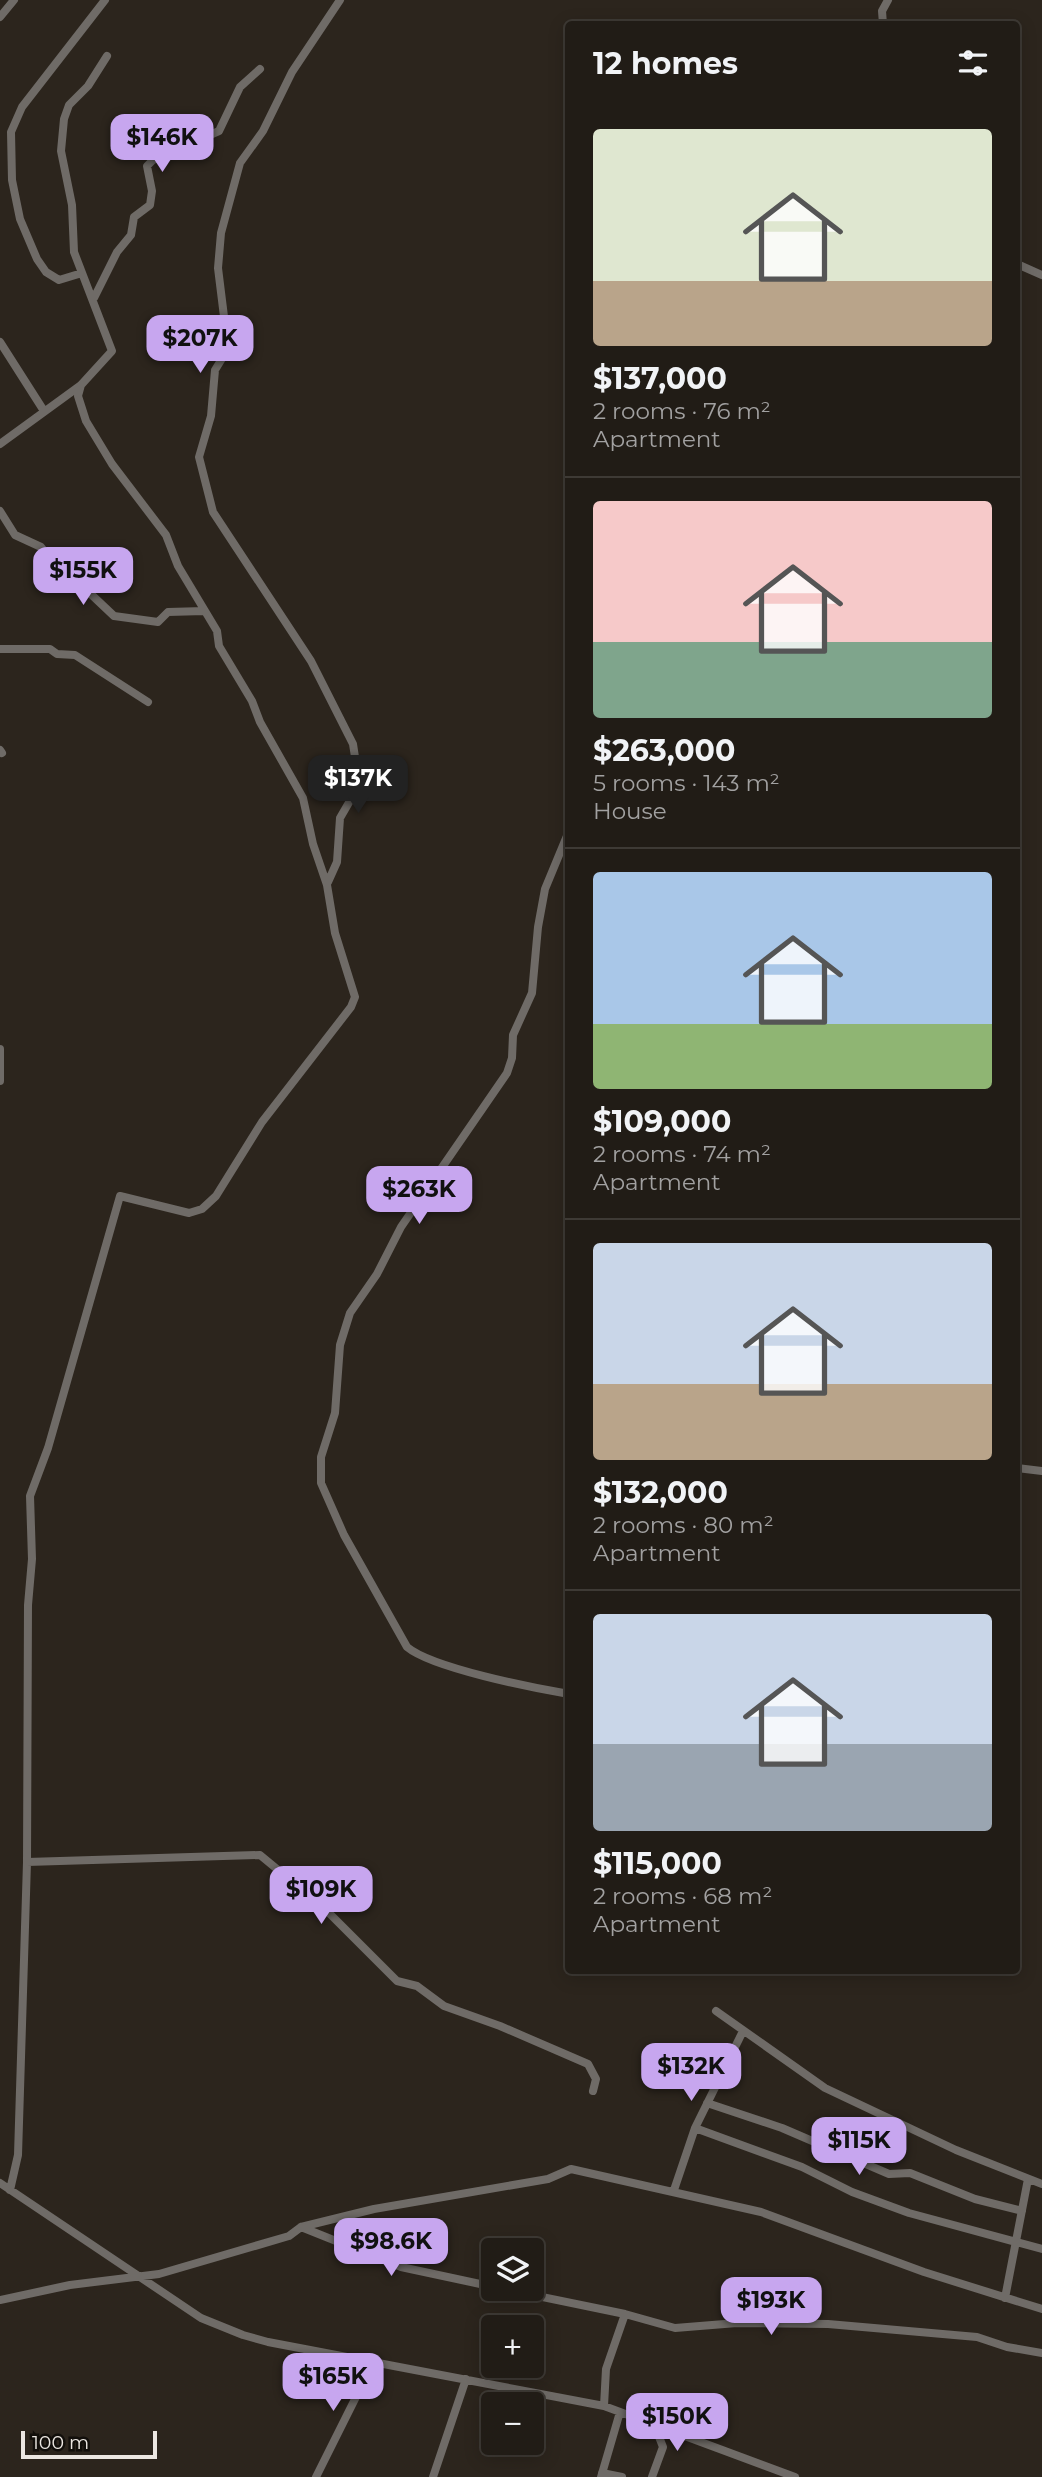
<!DOCTYPE html>
<meta charset="utf-8">
<style>
:root{--surface:#211c16;--page:#2d2923;--text:#f1f3f6;--muted:#a2a1a1;--line:#3e3a35;--accent:#c7a6ef}
body{margin:0;font-family:Montserrat,sans-serif;background:var(--page);color:var(--text);height:100vh;display:flex;flex-direction:column;font-size:26px;white-space:nowrap}
*{box-sizing:border-box;margin:0}
p{font-size:23px;color:var(--muted)}
.icon{flex:none;width:38px;height:38px;fill:none;stroke:currentColor;stroke-width:2;stroke-linecap:round;stroke-linejoin:round}
.map{position:relative;flex:1;overflow:hidden}
.sheet{position:absolute;left:565px;top:21px;width:455px;height:1953px;display:flex;flex-direction:column;background:var(--surface);border-radius:7px;box-shadow:0 4px 18px #0003,0 0 0 2px var(--line)}
.sheet>*{flex:none}
.fabs{position:absolute;left:481px;top:2238px;display:grid;gap:14px}
.fabs a{display:grid;place-items:center;width:63px;height:63px;border-radius:7px;background:var(--surface);box-shadow:0 4px 18px #0003,0 0 0 2px var(--line);font-size:35px}
.scale{position:absolute;left:21px;bottom:18px;width:136px;box-sizing:border-box;padding-left:7px;border:4px solid #ece7e2;border-top:0;font-size:19px;line-height:24px;white-space:nowrap;color:#ece7e2;-webkit-text-stroke:5px #120f0b;paint-order:stroke}
.price{position:absolute;translate:-50% -60px;padding:0 16px;border-radius:14px;background:var(--accent);color:#111;font-size:23px;line-height:46px;filter:drop-shadow(0 2px 4px #0008)}
.price::after{content:'';position:absolute;left:50%;top:42px;width:21px;height:16px;margin-left:-10px;background:inherit;clip-path:polygon(0 0,100% 0,50% 100%)}
.price.current{background:#222;color:#fff}
ul{padding:0;list-style:none}
li{display:grid;align-content:center;gap:14px;height:371px;padding:0 28px}
li+li{border-top:2px solid var(--line)}
li span{display:grid;place-items:center;height:217px;border-radius:7px;color:#555}
li>.icon{margin-inline-start:auto}
span .icon{width:126px;height:126px;fill:#fffc;stroke-width:1}
li b{font-size:30px}
h2{display:flex;justify-content:space-between;align-items:center;height:84px;padding:0 28px;font-size:30px}
.map>svg:first-child{display:block}
</style>
<div class="map">
<svg width="1042" height="2477" viewBox="0 0 1042 2477">
<rect width="100%" height="100%" fill="#2c251d"/>
<g fill="none" stroke-linecap="round" stroke-linejoin="round">
<path stroke="#6f6b67" stroke-width="8" d="M 0,17 L 14,0
M 883,24 L 882,11 L 888,0
M 1017,264 L 1042,275
M 82,273 L 59,280 L 46,272 L 37,259 L 20,219 L 12,180 L 11,132 L 22,107 L 105,0
M 94,298 L 117,252 L 131,235 L 134,217 L 150,205 L 152,191 L 147,166 L 153,160 L 219,131 L 240,87 L 260,69
M 0,342 L 44,411
M 0,444 L 81,385 L 112,351 L 74,252 L 72,205 L 61,151 L 64,119 L 69,105 L 88,86 L 107,56
M 0,511 L 15,535 L 41,547 L 59,569 L 77,581 L 114,616 L 158,622 L 168,612 L 204,611
M 0,649 L 50,649 L 57,654 L 75,655 L 148,702
M 0,750 L 2,753
M 569,831 L 545,889 L 538,927 L 532,993 L 513,1035 L 512,1058 L 507,1073 L 401,1227 L 377,1274 L 350,1313 L 340,1345 L 335,1413 L 321,1457 L 321,1483 L 344,1535 L 407,1647 C 432,1668 533,1688 569,1694
M 328,882 L 337,862 L 340,818 L 351,799 L 357,770 L 353,744 L 311,661 L 213,512 L 199,457 L 211,416 L 215,370 L 228,349 L 218,268 L 221,233 L 240,163 L 263,131 L 292,72 L 340,0
M 0,1049 L 0,1081
M 1017,1468 L 1042,1471
M 27,1862 L 260,1855 L 323,1907 L 397,1981 L 417,1986 L 444,2006 L 500,2026 L 588,2064 L 596,2079 L 593,2091
M 716,2011 L 825,2088 L 956,2150 L 1042,2184
M 707,2103 L 782,2128 L 889,2174 L 910,2173 L 975,2199 L 1022,2211
M 695,2128 L 802,2167 L 852,2192 L 909,2213 L 1042,2249
M 0,2183 L 201,2318 L 243,2335 L 268,2342 L 604,2406 L 795,2477
M 10,2190 L 18,2155 L 27,1862 L 28,1605 L 32,1559 L 30,1496 L 48,1448 L 120,1196 L 189,1213 L 202,1209 L 216,1196 L 262,1122 L 351,1007 L 355,997 L 335,933 L 327,885 L 313,844 L 303,798 L 260,722 L 252,701 L 219,646 L 217,631 L 178,566 L 166,535 L 112,464 L 86,421 L 78,396 L 81,385
M 674,2190 L 695,2128 L 743,2031
M 301,2227 L 401,2267 L 494,2287
M 503,2289 L 625,2314 L 675,2328 L 737,2323 L 828,2324 L 977,2337 L 1007,2347 L 1042,2353
M 1005,2298 L 1028,2179
M 0,2300 L 70,2285 L 159,2274 L 289,2236 L 301,2227 L 374,2209 L 548,2179 L 571,2169 L 761,2212 L 924,2272 L 1042,2309
M 604,2406 L 606,2369 L 625,2314
M 602,2473 L 622,2477
M 316,2477 L 374,2361
M 433,2477 L 466,2379
M 601,2477 L 620,2412
M 652,2477 L 663,2447 L 654,2424"/>
</g>
</svg>
<div class="fabs">
<a><svg class="icon" aria-label="layers" viewBox="0 0 24 24"><path d="M12 4l9 5-9 5-9-5zM3 14l9 5 9-5"/></svg></a>
<a>+</a>
<a>−</a>
</div>
<div class="scale">100 m</div>
<b class="price" style="left:162px;top:174px">$146K</b>
<b class="price" style="left:200px;top:375px">$207K</b>
<b class="price" style="left:83px;top:607px">$155K</b>
<b class="price current" style="left:358px;top:815px">$137K</b>
<b class="price" style="left:419px;top:1226px">$263K</b>
<b class="price" style="left:321px;top:1926px">$109K</b>
<b class="price" style="left:691px;top:2103px">$132K</b>
<b class="price" style="left:859px;top:2177px">$115K</b>
<b class="price" style="left:391px;top:2278px">$98.6K</b>
<b class="price" style="left:771px;top:2337px">$193K</b>
<b class="price" style="left:333px;top:2413px">$165K</b>
<b class="price" style="left:677px;top:2453px">$150K</b>
<section class="sheet">
<h2>12 homes<svg class="icon" aria-label="filters" viewBox="0 0 24 24"><path d="M4 7h16M4 17h16"/><circle cx="9" cy="7" r="2"/><circle cx="15" cy="17" r="2"/></svg></h2>
<ul>
<li><span style="background:linear-gradient(#dfe7d0 70%,#b9a48a 0)"><svg class="icon" aria-label="home" viewBox="0 0 24 24"><path d="M3 11l9-7 9 7M6 9v11h12V9"/></svg></span><div><b>$137,000</b><p>2 rooms · 76 m²</p><p>Apartment</p></div></li>
<li><span style="background:linear-gradient(#f6c9c9 65%,#7fa58c 0)"><svg class="icon" aria-label="home" viewBox="0 0 24 24"><path d="M3 11l9-7 9 7M6 9v11h12V9"/></svg></span><div><b>$263,000</b><p>5 rooms · 143 m²</p><p>House</p></div></li>
<li><span style="background:linear-gradient(#a9c7e8 70%,#8fb573 0)"><svg class="icon" aria-label="home" viewBox="0 0 24 24"><path d="M3 11l9-7 9 7M6 9v11h12V9"/></svg></span><div><b>$109,000</b><p>2 rooms · 74 m²</p><p>Apartment</p></div></li>
<li><span style="background:linear-gradient(#c9d6e8 65%,#b9a48a 0)"><svg class="icon" aria-label="home" viewBox="0 0 24 24"><path d="M3 11l9-7 9 7M6 9v11h12V9"/></svg></span><div><b>$132,000</b><p>2 rooms · 80 m²</p><p>Apartment</p></div></li>
<li><span style="background:linear-gradient(#c9d6e8 60%,#9aa5b1 0)"><svg class="icon" aria-label="home" viewBox="0 0 24 24"><path d="M3 11l9-7 9 7M6 9v11h12V9"/></svg></span><div><b>$115,000</b><p>2 rooms · 68 m²</p><p>Apartment</p></div></li>
</ul>
</section>
</div>
